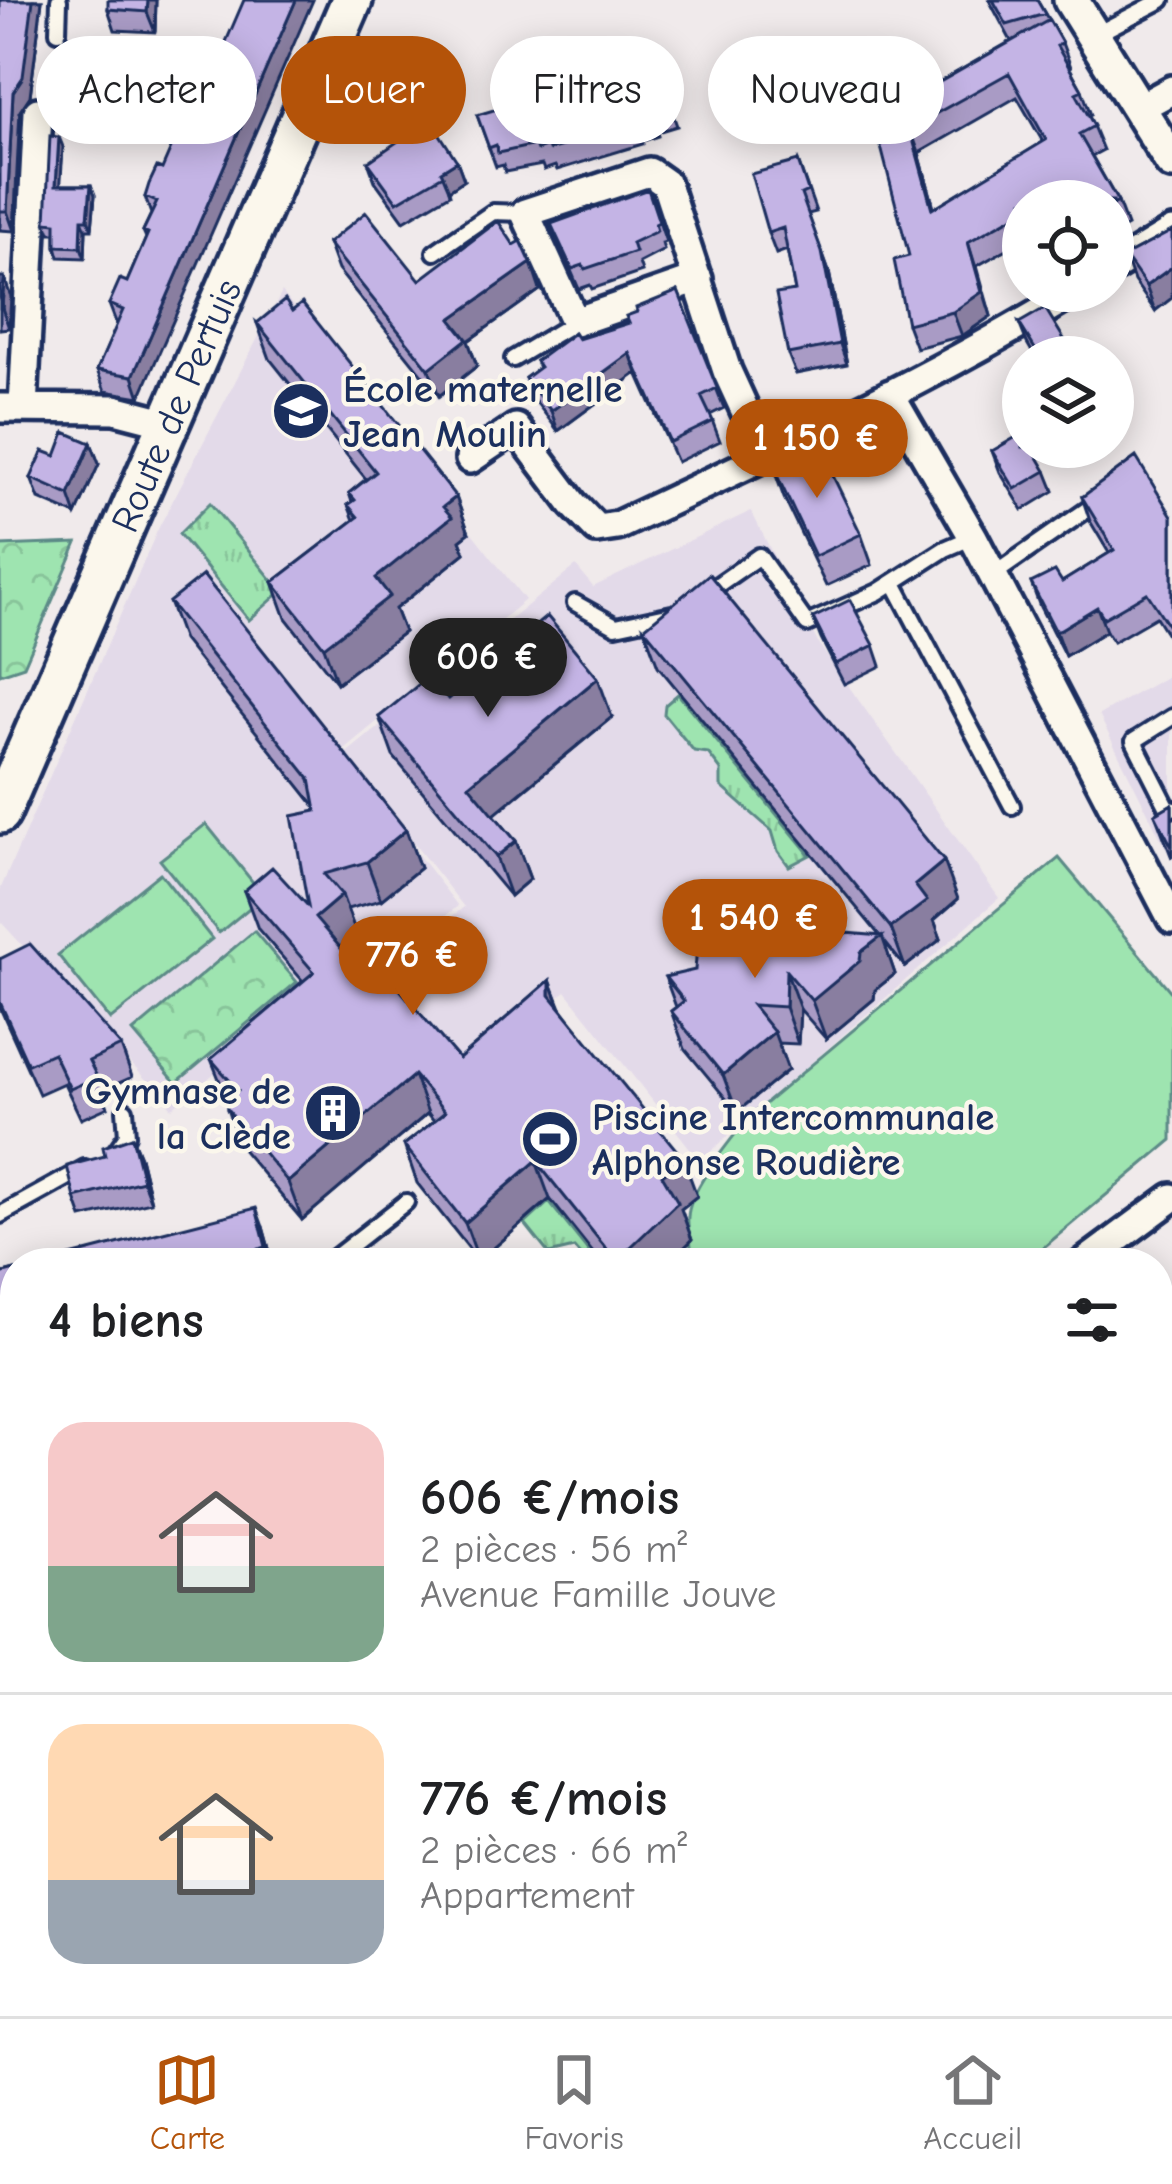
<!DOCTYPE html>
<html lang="fr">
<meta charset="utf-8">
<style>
:root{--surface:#fff;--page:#f2f2f2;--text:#202124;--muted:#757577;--line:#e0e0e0;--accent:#b45309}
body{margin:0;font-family:"Comic Neue",sans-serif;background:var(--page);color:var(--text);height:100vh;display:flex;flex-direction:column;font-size:45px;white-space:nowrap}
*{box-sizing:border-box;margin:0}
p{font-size:39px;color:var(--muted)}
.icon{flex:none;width:66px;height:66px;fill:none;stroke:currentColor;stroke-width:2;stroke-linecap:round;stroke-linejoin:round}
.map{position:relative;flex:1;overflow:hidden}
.details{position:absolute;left:0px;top:1248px;width:1173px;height:768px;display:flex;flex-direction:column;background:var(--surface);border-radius:48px 48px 0 0;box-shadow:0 6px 30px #0003}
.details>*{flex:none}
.guide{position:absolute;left:36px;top:36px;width:1101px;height:108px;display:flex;gap:24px}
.controls{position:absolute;left:1002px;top:180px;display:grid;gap:24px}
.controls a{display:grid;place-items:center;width:132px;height:132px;border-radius:50%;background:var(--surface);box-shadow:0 6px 30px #0003;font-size:60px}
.price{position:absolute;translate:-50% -102px;padding:0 27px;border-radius:42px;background:var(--accent);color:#fff;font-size:39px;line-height:78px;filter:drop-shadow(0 3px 6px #0008)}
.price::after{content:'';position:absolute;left:50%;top:72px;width:36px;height:27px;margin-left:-18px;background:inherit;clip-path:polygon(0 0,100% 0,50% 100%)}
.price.active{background:#222;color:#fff}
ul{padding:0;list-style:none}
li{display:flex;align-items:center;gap:36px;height:300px;padding:0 48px}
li+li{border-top:3px solid var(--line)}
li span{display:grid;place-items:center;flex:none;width:336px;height:240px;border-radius:36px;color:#555}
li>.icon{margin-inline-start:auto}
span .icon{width:144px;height:144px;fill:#fffc;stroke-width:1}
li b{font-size:51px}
h2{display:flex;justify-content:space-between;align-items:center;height:144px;padding:0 48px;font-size:51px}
.pill{padding:0 42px;border-radius:54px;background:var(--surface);box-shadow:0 6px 30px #0003;font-size:42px;line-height:108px}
.pill.active{background:var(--accent);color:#fff}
.dock{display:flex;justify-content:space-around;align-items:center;height:168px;border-top:3px solid var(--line);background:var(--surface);font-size:33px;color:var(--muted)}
.dock a{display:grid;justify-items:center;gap:6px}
.dock .active{color:var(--accent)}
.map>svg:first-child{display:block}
</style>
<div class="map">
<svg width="1172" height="2016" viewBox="0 0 1172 2016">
<defs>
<pattern id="grass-tufts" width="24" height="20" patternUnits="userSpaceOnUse" patternTransform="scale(3)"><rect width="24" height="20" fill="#9ee4b0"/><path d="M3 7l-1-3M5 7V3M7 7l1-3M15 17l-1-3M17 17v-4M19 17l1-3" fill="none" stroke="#88c49a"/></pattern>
<pattern id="park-crowns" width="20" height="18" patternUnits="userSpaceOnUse" patternTransform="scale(3)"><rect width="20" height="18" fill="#9ee4b0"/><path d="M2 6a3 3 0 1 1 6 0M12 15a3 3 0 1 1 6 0" fill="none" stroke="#88c49a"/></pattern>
</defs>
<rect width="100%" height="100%" fill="#f0eaeb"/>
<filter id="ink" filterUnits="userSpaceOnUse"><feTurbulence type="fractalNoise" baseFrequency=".00833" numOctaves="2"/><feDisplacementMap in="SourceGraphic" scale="24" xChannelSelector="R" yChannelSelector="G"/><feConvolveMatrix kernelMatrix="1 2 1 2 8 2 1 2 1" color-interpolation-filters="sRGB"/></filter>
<g filter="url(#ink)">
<path fill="#e3dae9" d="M 282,292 L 525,600 L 339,753 L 458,906 L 371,974 L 357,957 L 172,1108 L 0,921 L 0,890 L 158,529 Z
M 751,511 L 818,643 L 999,898 L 700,1161 L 566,991 L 458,1077 L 373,978 L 464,907 L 344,755 L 576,566 L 593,587 Z
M 1172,673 L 1172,861 L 1099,715 Z"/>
<path fill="url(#grass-tufts)" stroke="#5c8a87" stroke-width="3" d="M 210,503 L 277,586 L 277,595 L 249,620 L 179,534 Z
M 678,694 L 810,855 L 789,866 L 778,851 L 772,831 L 721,786 L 721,770 L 708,753 L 694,751 L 664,714 L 665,705 Z
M 549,1202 L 598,1263 L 587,1263 L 574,1248 L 549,1254 L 525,1224 Z"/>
<path fill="url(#park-crowns)" stroke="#5c8a87" stroke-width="3" d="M 77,543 L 24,666 L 0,674 L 0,546 Z
M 254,931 L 297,982 L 176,1083 L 133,1032 Z"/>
<path fill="#9ee4b0" stroke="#5c8a87" stroke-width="3" d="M 206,824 L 264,896 L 219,933 L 160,860 Z
M 1059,858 L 1172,993 L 1172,1140 L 1025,1263 L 674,1263 L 691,1246 C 690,1237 687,1226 688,1217 C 689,1189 731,1140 748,1118 Z
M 160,873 L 212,939 L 110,1020 L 58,955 Z
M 1169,1760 L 1172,2016 L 762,2016 L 784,2001 L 1158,2001 L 1158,1767 Z"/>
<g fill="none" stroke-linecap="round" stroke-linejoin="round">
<g stroke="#1b2f5e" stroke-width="22">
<path id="service" d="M 58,32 L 59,0
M 1093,36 L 1162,0
M 435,252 L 493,212 L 525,213
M 513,359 L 575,322
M 993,575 L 1088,509
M 894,583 L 1012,806
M 706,593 L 759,556 L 807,624 L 878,592 L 945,549 L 973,537
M 575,603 L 616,626 L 672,614
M 1172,717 L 1134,741 L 1169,810 L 1172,808
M 115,1152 L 127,1135 L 125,1110
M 0,1215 L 85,1168
M 328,1263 L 406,1202
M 1158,1429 L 1172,1459
M 1158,1741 L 1172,1743
M 751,2001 L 758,2016
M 23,2016 L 48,2008"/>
</g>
<g stroke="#1b2f5e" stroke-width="36">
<path id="minor" d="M 1137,109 L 1172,90
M 1113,268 L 1172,232
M 698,279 L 575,322 L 525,213 L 649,172 L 666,184 L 727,371 L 766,456
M 890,394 L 973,537 L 1172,919
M 0,408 L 115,409 L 169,423
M 23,408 L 38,112
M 470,459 L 516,428 L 573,504 L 597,529 L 617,526 C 772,453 930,381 1076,291
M 1084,1263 L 1172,1198
M 0,1417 L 15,1413
M 0,1832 L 15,1891
M 0,1945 L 15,1940
M 45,2001 L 50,2016
M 374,2001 L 379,2016
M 522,2001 L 525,2016
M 204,2016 L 263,2001
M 602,2016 L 628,2001"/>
</g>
<g stroke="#1b2f5e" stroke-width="42">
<path id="tertiary" d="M 1071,0 L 1172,162"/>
</g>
<g stroke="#1b2f5e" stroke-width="48">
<g id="secondary">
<path id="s1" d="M 0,813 L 352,0"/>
<path d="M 1158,1699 L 1172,1690"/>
<path d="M 701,2016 L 725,2001"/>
</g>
</g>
<use href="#service" stroke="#fbf7ec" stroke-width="14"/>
<use href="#minor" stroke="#fbf7ec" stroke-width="27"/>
<use href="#tertiary" stroke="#fbf7ec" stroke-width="33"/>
<use href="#secondary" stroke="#fbf7ec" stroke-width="39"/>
</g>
<path fill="#a99bc5" stroke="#1b2f5e" stroke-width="3" fill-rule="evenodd" d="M 0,0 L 42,0 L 30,96 L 20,111 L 14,231 L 0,230 Z
M 156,0 L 155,32 L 115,30 L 108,9 Z
M 989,0 L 1037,0 L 1062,43 L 1071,67 L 1070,68 L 1082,90 L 1091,115 L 1089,116 L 1103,150 L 1092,156 L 1118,202 L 1127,226 L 1113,234 L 1113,201 L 1023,201 L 1023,240 L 977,266 L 991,316 L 962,336 L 916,348 L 907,324 L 909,256 L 908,100 L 1011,41 ZM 1017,97 L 1043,142 L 934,208 L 919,153 Z
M 656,66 L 677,126 L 657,132 L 658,136 L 643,141 L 643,144 L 557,170 L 555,166 L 544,170 L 542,165 L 505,172 L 503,165 L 496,167 L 477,115 L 586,89 Z
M 63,147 L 60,185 L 91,185 L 95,195 L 92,229 L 86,229 L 85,258 L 59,257 L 56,246 L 56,233 L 50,233 L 46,222 Z
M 457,161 L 464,180 L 449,190 L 450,194 L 404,221 L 375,181 L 368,162 Z
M 798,161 L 816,212 L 808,214 L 829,272 L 847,364 L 796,374 L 788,354 L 795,291 L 787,250 L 776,254 L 768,233 Z
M 162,169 L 140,397 L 105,391 L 97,370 L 117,325 L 109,304 L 127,282 L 146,238 L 143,231 L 151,214 L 145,197 Z
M 648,189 L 666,242 L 662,243 L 664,250 L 639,263 L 642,272 L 592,289 L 590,285 L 579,289 L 551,224 Z
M 1172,231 L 1155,311 L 1134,281 L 1125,256 Z
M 328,243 L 420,280 L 540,290 L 468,341 L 477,366 L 439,396 L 338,270 Z
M 0,277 L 11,297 L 9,328 L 0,329 Z
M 678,291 L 724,408 L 710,415 L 720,441 L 677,462 L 637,373 L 558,431 L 533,398 L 525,378 L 539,368 L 536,361 L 578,339 L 629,323 L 637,312 Z
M 257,323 L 456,497 L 469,533 L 460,540 L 465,553 L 395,609 L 404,632 L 337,683 L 286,618 L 273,582 L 354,520 L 348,505 L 352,502 L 349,493 L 366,479 L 270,359 Z
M 1019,323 L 1075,357 L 1035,357 L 1027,343 Z
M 91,443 L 99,464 L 76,515 L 39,499 L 31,478 Z
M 992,451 L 1046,471 L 1054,491 L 1023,510 L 1000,472 Z
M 773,467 L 861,534 L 872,565 L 826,586 L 784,498 Z
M 1082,497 L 1172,516 L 1172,642 L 1156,617 L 1113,642 L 1106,631 L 1065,656 L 1040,607 L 1031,583 L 1062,582 L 1109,553 L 1090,521 Z
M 169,602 L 406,830 L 420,868 L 381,900 L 347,909 L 356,933 L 340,947 L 372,985 L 459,1059 L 550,980 L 561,1008 L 697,1196 L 681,1209 L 692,1240 L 668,1263 L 601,1263 L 550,1199 L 479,1261 L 417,1183 L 404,1145 L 434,1121 L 428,1113 L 302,1220 L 240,1147 L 227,1109 L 227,1099 L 211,1059 L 303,981 L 258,929 L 244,891 L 308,906 L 316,811 L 315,806 L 183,640 Z
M 813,618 L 874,645 L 881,666 L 844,684 L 821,639 Z
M 644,628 L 958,899 L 934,920 L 941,939 L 905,967 L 883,940 L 895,974 L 875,990 L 874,999 L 826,1039 L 800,1009 L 798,1044 L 778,1043 L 788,1070 L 737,1112 L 685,1049 L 671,1011 L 676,1007 L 665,977 L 880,936 L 658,666 Z
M 448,699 L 612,717 L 494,815 L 516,841 L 530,879 L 510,896 L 393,756 L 379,717 Z
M 1172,804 L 1172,858 L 1155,814 Z
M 0,959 L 121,1046 L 132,1077 L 101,1091 L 108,1107 L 81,1119 L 64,1083 L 39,1094 L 0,1008 Z
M 132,1137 L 140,1157 L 151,1202 L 82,1218 L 75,1198 L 105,1156 Z
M 263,1227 L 273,1263 L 43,1263 Z
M 15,1270 L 15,1336 L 0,1340 L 0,1274 Z
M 1172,1533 L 1172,1625 L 1158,1632 L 1158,1539 Z
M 0,1690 L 14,1824 L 4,1815 L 0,1815 Z
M 64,2001 L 90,2001 L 66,2007 Z
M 437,2001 L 485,2001 L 489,2016 L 442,2016 Z"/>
<path fill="#897ea0" stroke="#1b2f5e" stroke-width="3" d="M 33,0 L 42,0 L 30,96 L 20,111 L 14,231 L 7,211 L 13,92 Z
M 148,0 L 156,0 L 155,32 L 147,12 Z
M 296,0 L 313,0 L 140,397 L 133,376 Z
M 910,128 L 919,153 L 941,233 L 932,209 Z
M 59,137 L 63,147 L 60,195 L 56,185 Z
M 457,161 L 464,180 L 449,190 L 441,171 Z
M 91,185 L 95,195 L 92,229 L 88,219 Z
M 82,219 L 86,229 L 85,258 L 81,247 Z
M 968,242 L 991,316 L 962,336 L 953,312 Z
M 822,252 L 829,272 L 847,364 L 840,344 Z
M 531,263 L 540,290 L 468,341 L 477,366 L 439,396 L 429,369 L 451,319 Z
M 1172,267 L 1172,298 L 1155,311 L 1146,286 Z
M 4,277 L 11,297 L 9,328 L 2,308 Z
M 630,353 L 637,373 L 558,431 L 551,411 Z
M 91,443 L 99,464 L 76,515 L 69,495 Z
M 456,497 L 469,533 L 460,540 L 465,553 L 395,609 L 404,632 L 337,683 L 324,647 L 376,578 L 443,507 Z
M 1097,607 L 1106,631 L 1065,656 L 1056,632 Z
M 598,678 L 612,717 L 483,823 L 469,785 Z
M 406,830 L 420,868 L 381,900 L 367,862 Z
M 516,841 L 530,879 L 510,896 L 496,857 Z
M 944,861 L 958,899 L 934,920 L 941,939 L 905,967 L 891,928 L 915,885 Z
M 342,895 L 356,933 L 329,957 L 315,918 Z
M 882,936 L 895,974 L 875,990 L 874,999 L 826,1039 L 812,1001 L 861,952 Z
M 786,971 L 800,1009 L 798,1044 L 785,1007 Z
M 550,980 L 564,1018 L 550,995 Z
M 774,1032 L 788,1070 L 737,1112 L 723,1075 Z
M 414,1075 L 428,1113 L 302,1220 L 288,1182 Z
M 132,1137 L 140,1157 L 151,1202 L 143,1181 Z
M 683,1158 L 697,1196 L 681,1209 L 692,1240 L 668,1263 L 616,1263 L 662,1175 Z
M 536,1161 L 550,1199 L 479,1261 L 465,1223 Z
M 256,1208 L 263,1227 L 273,1263 L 266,1247 Z"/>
<path fill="#c4b4e5" stroke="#1b2f5e" stroke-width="3" fill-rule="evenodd" d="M 0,0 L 33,0 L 23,77 L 13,92 L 7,211 L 0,211 Z
M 108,0 L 148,0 L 147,12 L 108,9 Z
M 244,0 L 296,0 L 133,376 L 97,370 L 123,310 L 109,304 L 120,279 L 127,282 L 148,233 L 143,231 L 157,202 L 145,197 L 149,184 L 157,167 L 162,169 L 191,102 L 200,102 Z
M 993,0 L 1037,0 L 1045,14 L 1007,25 Z
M 1049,20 L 1062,43 L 1057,46 L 1082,90 L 1076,93 L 1094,126 L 1079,134 L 1118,202 L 1113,205 L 1113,201 L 1089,201 L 1080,185 L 1052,201 L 1023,201 L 1023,211 L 968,242 L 982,292 L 953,312 L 907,324 L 894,260 L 909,256 L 871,108 L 908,100 ZM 1009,73 L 1046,140 L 932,209 L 910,128 Z
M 656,66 L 670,106 L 650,113 L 651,117 L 635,122 L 636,125 L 549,150 L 548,146 L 537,150 L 535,145 L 498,153 L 496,145 L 489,148 L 477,115 L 584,83 L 585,89 Z
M 430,119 L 457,161 L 441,171 L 443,175 L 397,202 L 368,162 Z
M 50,136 L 59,137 L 56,185 L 91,185 L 88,219 L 82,219 L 81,247 L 56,246 L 56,223 L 46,222 Z
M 798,161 L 808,191 L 801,194 L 822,252 L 840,344 L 788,354 L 776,294 L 795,291 L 783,228 L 768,233 L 751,174 Z
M 648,189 L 659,222 L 655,224 L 657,231 L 632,243 L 635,252 L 585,269 L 583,265 L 572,269 L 551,224 Z
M 366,212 L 420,280 L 498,221 L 514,245 L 521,241 L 531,263 L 451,319 L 467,339 L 429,369 L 328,243 Z
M 1172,231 L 1172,267 L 1146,286 L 1125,256 Z
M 0,277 L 4,277 L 2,308 L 0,308 Z
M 678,291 L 717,388 L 701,396 L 713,421 L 670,442 L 630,353 L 551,411 L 525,378 L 540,367 L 536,361 L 574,333 L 578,339 L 629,323 L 626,316 L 637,312 L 636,308 Z
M 285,300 L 292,311 L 302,303 L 456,497 L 443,507 L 452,517 L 376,578 L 390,596 L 324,647 L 273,582 L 358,517 L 348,505 L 355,500 L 349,493 L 376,472 L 257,323 Z
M 1045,308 L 1075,357 L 1040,357 L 1019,323 Z
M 65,432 L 91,443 L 69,495 L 31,478 L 43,451 L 56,456 Z
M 1023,433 L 1023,447 L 1032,447 L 1046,471 L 1015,489 L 992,451 Z
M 818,445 L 861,534 L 815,556 L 773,467 Z
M 1136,457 L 1172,516 L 1172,631 L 1147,593 L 1104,618 L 1097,607 L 1056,632 L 1031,583 L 1055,571 L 1062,582 L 1114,550 L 1082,497 Z
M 709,574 L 944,861 L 915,885 L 927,901 L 891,928 L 644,628 Z
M 203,575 L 406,830 L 367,862 L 324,874 L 342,895 L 315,918 L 372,985 L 386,973 L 459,1059 L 550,980 L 550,995 L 683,1158 L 662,1175 L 678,1202 L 616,1261 L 536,1161 L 465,1223 L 404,1145 L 445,1112 L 414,1075 L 288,1182 L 227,1109 L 227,1100 L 238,1090 L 211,1059 L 314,972 L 244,891 L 272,867 L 308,906 L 292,816 L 316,811 L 310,779 L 169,602 Z
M 850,600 L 874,645 L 836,664 L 813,618 Z
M 547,616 L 598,678 L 469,785 L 516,841 L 496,857 L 379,717 L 429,676 L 448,699 Z
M 1172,804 L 1172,847 L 1155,814 Z
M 699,921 L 882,936 L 861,952 L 860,961 L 812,1001 L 786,971 L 785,1007 L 752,1005 L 774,1032 L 723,1075 L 671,1011 L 684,1001 L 665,977 L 695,970 Z
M 30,944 L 121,1046 L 89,1061 L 97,1077 L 70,1089 L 53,1053 L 28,1064 L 0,1002 L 0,959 Z
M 132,1137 L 143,1181 L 75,1198 L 67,1166 L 105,1156 L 103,1147 Z
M 256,1208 L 266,1247 L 214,1263 L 43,1263 Z
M 15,1270 L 15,1315 L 0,1319 L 0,1274 Z
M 15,1458 L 15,1683 L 0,1626 L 0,1461 Z
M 1172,1533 L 1172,1601 L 1158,1609 L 1158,1539 Z
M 15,1687 L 15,1826 L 10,1807 L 0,1798 L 0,1690 Z
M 289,2001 L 327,2001 L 333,2016 L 286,2016 L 283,2004 Z
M 437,2001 L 468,2001 L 439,2008 Z
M 210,2010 L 212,2016 L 177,2016 Z"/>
</g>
<defs>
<g id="school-disc" transform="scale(3)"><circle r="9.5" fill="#1b2f5e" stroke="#fbf7ec"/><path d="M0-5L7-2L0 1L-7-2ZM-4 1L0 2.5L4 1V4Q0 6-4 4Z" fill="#fff"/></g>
<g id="building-disc" transform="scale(3)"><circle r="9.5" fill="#1b2f5e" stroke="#fbf7ec"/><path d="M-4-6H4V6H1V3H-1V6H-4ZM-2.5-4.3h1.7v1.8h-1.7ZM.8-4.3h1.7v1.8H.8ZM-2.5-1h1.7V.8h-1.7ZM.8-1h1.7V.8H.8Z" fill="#fff"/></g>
<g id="stadium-disc" transform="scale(3)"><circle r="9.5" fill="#1b2f5e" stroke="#fbf7ec"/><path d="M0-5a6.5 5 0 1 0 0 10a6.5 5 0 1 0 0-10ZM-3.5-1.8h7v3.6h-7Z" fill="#fff"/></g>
</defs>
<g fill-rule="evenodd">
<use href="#school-disc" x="301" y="411"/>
<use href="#building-disc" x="333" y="1113"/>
<use href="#stadium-disc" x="550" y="1139"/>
</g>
<g text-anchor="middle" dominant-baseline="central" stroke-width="9" stroke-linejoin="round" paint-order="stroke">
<g font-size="39" font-weight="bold" fill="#1b2f5e" stroke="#fbf7ec" text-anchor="start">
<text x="343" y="389">École maternelle<tspan x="343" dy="45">Jean Moulin</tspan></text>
<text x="291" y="1091" text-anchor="end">Gymnase de<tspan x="291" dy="45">la Clède</tspan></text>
<text x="592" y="1117">Piscine Intercommunale<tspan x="592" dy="45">Alphonse Roudière</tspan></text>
</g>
<g font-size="39" fill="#1b2f5e" stroke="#fbf7ec">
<text stroke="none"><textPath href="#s1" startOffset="444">Route de Pertuis</textPath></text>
</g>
</g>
</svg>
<div class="controls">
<a><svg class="icon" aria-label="locate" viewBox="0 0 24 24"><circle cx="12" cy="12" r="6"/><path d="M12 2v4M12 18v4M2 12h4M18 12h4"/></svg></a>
<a><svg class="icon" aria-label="layers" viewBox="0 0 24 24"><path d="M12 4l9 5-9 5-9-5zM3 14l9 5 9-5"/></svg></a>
</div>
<b class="price" style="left:817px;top:501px">1 150 €</b>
<b class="price active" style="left:488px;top:720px">606 €</b>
<b class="price" style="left:755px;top:981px">1 540 €</b>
<b class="price" style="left:413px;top:1018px">776 €</b>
<div class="guide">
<a class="pill">Acheter</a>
<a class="pill active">Louer</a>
<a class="pill">Filtres</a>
<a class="pill">Nouveau</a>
</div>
<section class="details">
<h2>4 biens<svg class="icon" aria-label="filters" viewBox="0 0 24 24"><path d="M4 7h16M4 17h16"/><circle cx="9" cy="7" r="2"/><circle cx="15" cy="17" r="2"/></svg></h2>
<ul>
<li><span style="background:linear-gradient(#f6c9c9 60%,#7fa58c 0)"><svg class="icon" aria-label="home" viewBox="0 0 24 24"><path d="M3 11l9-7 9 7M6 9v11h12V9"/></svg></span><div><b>606 €/mois</b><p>2 pièces · 56 m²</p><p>Avenue Famille Jouve</p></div></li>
<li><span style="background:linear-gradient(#ffd9b3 65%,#9aa5b1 0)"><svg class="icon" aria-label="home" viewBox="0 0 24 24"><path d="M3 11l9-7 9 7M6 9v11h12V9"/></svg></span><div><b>776 €/mois</b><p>2 pièces · 66 m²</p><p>Appartement</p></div></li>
</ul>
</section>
</div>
<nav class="dock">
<a class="active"><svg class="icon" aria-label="map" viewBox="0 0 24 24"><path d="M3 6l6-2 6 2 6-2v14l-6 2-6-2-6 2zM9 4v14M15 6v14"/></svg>Carte</a>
<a><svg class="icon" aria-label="saved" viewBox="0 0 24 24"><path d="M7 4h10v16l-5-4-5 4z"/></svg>Favoris</a>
<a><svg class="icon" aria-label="home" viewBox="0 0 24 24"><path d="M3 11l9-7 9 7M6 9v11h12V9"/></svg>Accueil</a>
</nav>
